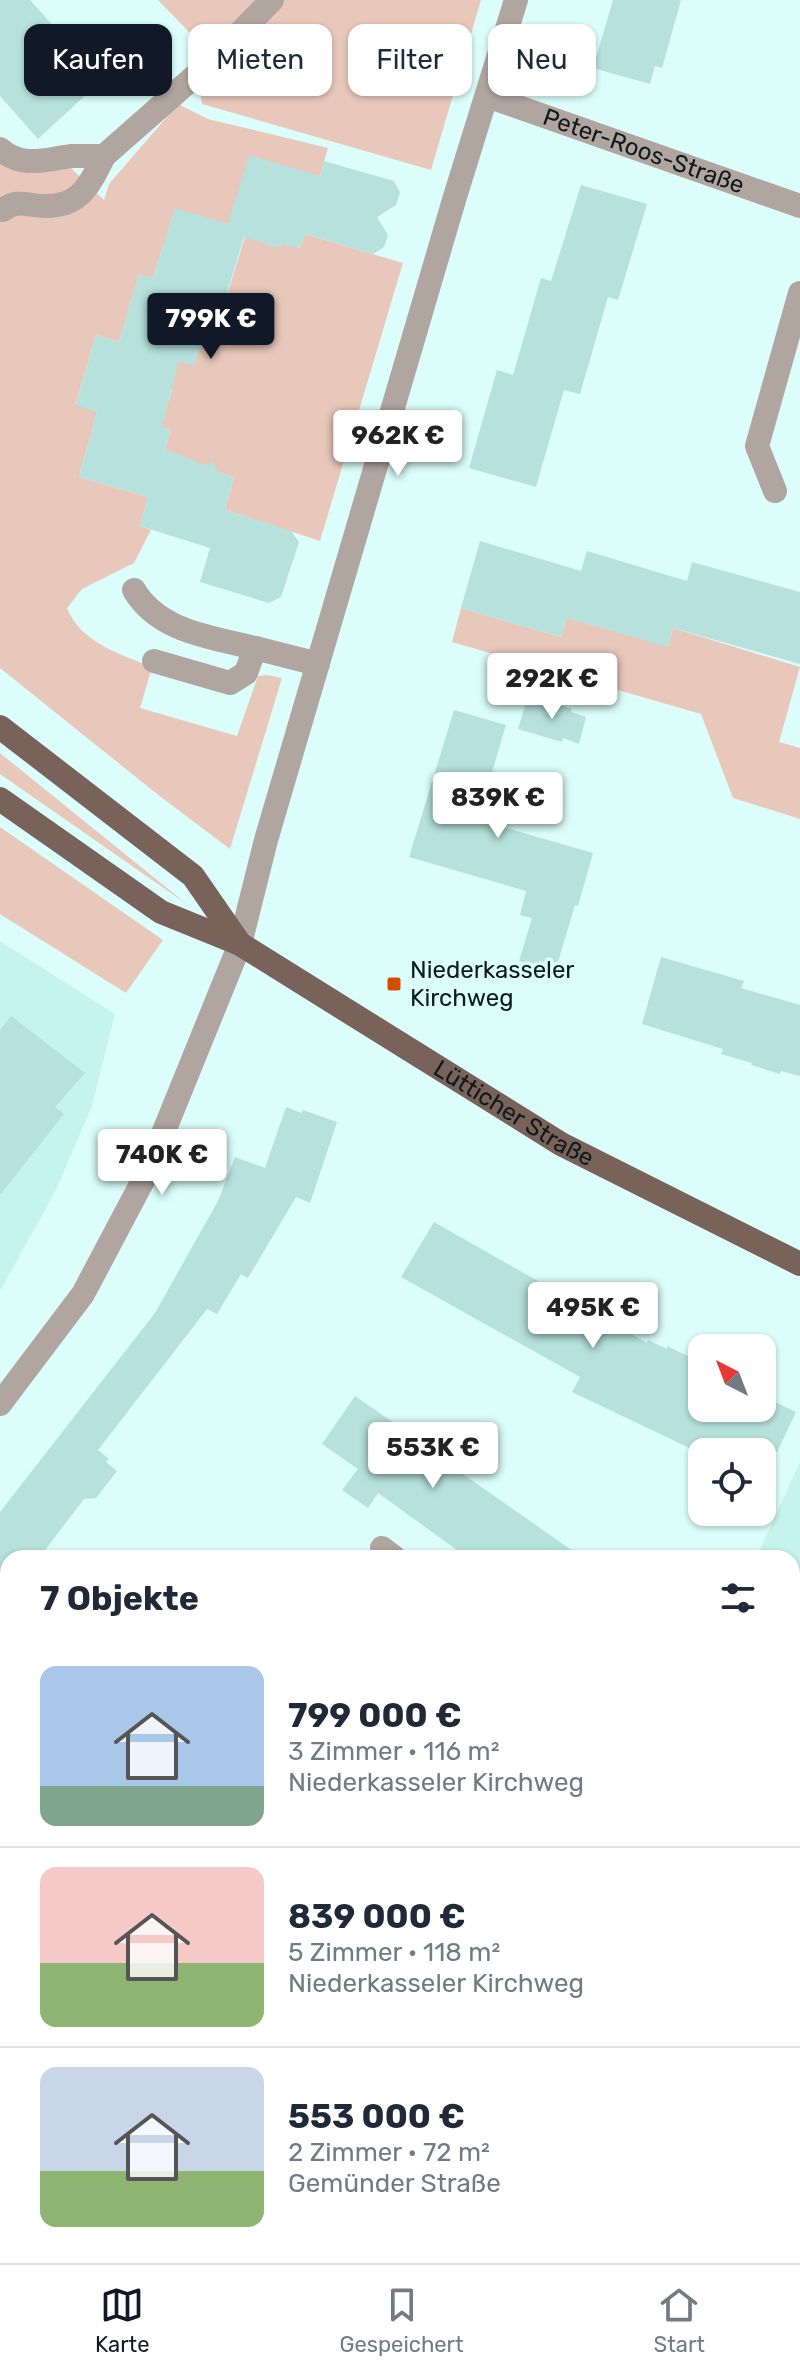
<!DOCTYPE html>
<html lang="de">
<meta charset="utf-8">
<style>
:root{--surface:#fff;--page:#f2f2f3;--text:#1f2937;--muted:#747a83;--line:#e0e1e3;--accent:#111827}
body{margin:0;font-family:Rubik,sans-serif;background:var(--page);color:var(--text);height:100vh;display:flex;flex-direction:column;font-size:30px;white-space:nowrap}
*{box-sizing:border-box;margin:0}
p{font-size:26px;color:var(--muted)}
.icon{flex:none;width:44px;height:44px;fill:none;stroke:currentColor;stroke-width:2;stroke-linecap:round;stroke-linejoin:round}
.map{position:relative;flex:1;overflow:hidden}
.details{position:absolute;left:0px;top:1550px;width:800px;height:714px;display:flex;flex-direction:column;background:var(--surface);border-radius:24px 24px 0 0;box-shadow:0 2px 6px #0004}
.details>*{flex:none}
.banner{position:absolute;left:24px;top:24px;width:752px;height:72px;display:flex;gap:16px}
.needle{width:52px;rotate:318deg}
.controls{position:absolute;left:688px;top:1334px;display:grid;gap:16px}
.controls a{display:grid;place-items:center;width:88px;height:88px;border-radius:16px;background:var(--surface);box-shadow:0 2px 6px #0004;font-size:40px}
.price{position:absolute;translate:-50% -68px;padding:0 18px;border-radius:8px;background:#fff;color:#222;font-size:26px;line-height:52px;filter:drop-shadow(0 2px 4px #0008)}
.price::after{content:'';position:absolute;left:50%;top:48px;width:24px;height:18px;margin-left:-12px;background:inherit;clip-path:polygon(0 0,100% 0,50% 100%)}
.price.on{background:var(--accent);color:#fff}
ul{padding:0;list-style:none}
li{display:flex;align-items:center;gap:24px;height:200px;padding:0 40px}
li+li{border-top:2px solid var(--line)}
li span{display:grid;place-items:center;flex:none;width:224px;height:160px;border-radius:16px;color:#555}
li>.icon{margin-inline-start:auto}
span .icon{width:96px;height:96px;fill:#fffc;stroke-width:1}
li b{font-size:34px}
h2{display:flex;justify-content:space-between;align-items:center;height:96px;padding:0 40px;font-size:34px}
.tag{padding:0 28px;border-radius:16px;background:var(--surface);box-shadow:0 2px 6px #0004;font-size:28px;line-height:72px}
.tag.on{background:var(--accent);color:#fff}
.dock{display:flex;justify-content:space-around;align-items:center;height:112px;border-top:2px solid var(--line);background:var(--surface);font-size:22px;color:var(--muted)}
.dock a{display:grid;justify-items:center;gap:4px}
.dock .on{color:var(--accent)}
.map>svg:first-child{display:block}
</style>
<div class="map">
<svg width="800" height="2263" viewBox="0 0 800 2263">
<rect width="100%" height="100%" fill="#dbfefa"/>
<path fill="#c6f3ed" d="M 0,941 L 115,1014 L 92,1106 L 55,1192 L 0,1291 Z
M 800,1462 L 800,2036 L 792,2035 L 792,1558 L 756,1558 Z"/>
<path fill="#e9c8bc" d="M 158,0 L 261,0 L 218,45 L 208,46 L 190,33 Z
M 282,0 L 481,0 L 431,170 L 202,104 L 199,86 Z
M 178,104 L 208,119 L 328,148 L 320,176 L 228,224 L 175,209 L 153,278 L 139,275 L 119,342 L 96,335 L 76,404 L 97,412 L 79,477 L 148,497 L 140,526 L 151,530 L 134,563 L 82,589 L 67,608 C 81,643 120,654 152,667 L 140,708 L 237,736 L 258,676 L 267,675 L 282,678 L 230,849 L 157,794 L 0,668 L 0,159 L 69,166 L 104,200 L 109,184 Z
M 246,233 L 300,248 L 305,234 L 403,263 L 320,541 L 225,510 L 234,477 L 163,456 L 171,430 L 154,425 L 169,400 L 172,390 L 165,388 L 173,359 L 194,365 L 203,336 L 210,339 L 215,300 L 225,302 Z
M 461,608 L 561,637 L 567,618 L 668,646 L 673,628 L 800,667 L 779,742 L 800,748 L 800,819 L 733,798 L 701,714 L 452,642 Z
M 0,753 L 188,905 L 0,774 Z
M 0,827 L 163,940 L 126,993 L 0,914 Z"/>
<path fill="#b6e1dc" d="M 0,0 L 30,0 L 102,80 L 38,139 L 0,96 Z
M 613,0 L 681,0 L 662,68 L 655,66 L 650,84 L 593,68 Z
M 249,155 L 320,176 L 324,161 L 394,181 L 400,192 L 396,205 L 377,217 L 388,235 L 384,247 L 373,254 L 305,234 L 300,248 L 283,244 L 277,248 L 244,237 L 224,303 L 220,301 L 211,339 L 203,336 L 194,366 L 179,361 L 162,427 L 171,430 L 165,449 L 205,465 L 213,462 L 218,472 L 234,477 L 225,510 L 291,531 L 299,542 L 281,597 L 269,603 L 200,582 L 210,548 L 140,526 L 148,497 L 79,477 L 97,412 L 76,405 L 96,335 L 119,342 L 139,274 L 153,278 L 175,208 L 228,224 Z
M 581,185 L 647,204 L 618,300 L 608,297 L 580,394 L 564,390 L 536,487 L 469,468 L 497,370 L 513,375 L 541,278 L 551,281 Z
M 480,541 L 581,571 L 587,551 L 687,581 L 692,562 L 800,592 L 800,664 L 673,628 L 668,647 L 567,618 L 561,637 L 461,608 Z
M 528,696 L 572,709 L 571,712 L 586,717 L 579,744 L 563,738 L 562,742 L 518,729 Z
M 454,710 L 506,725 L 478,820 L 593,853 L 578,906 L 575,905 L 555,972 L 519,961 L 532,918 L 520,915 L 526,891 L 409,857 Z
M 661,957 L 744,981 L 741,988 L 800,1005 L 800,1076 L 781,1071 L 780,1074 L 751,1065 L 752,1063 L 721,1054 L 723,1049 L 642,1024 Z
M 11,1016 L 85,1073 L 55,1107 L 64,1114 L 0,1195 L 0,1030 Z
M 286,1107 L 302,1113 L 303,1110 L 337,1122 L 310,1203 L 296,1197 L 248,1278 L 241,1274 L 217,1314 L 207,1309 L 98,1450 L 109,1459 L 106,1462 L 117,1471 L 96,1498 L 84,1499 L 39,1558 L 8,1558 L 8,1579 L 0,1590 L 0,1512 L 155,1313 L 218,1201 L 235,1157 L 265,1168 Z
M 434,1222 L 647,1343 L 648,1340 L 667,1349 L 667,1346 L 702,1363 L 702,1408 L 762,1408 L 762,1396 L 796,1412 L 777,1452 L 698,1452 L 572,1392 L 580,1377 L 401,1277 Z
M 355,1396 L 439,1454 L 437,1456 L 583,1558 L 468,1558 L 378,1493 L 368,1508 L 342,1490 L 358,1469 L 322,1444 Z"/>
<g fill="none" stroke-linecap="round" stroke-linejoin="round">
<g stroke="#b1a5a0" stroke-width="24">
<path id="s1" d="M 487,96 L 800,206"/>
<path d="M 0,149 C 23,169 46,159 72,156 C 83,156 94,156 104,156 L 212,61 L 272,0"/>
<path d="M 3,210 C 13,202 20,203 33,205 C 76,211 87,191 104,156"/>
<path d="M 775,491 L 757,446 L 800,293"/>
<path d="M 134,590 C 159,632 211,637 255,648"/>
<path d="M 154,661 L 230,683 L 246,673 L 255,648 L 318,664"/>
<path d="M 0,1404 L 83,1294 L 147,1173 L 240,944 L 266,840 L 454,200 L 516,0"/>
<path d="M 382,1548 L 395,1558"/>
<path d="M 0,2025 L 8,2025"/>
</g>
<g stroke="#78625a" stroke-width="24">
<path d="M 0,727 L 193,876 L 240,944"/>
<path id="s2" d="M 0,799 L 161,912 L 240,944 L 561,1144 L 800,1264"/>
</g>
</g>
<rect fill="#d24e00" stroke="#dbfefa" stroke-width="3" x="386" y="976" width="16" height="16" rx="4"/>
<g text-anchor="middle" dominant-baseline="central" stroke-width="7" stroke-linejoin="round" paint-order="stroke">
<g font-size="24" fill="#0e1b1a" stroke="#dbfefa">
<text stroke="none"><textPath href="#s1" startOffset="166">Peter-Roos-Straße</textPath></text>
<text stroke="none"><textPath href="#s2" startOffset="604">Lütticher Straße</textPath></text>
</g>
<g font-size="24" fill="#0e1b1a" stroke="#dbfefa" text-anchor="start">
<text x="410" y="970">Niederkasseler<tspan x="410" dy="28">Kirchweg</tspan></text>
</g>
</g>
</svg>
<div class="controls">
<a><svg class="needle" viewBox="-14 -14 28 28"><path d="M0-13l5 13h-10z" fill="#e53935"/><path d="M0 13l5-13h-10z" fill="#747a83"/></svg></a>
<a><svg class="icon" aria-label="locate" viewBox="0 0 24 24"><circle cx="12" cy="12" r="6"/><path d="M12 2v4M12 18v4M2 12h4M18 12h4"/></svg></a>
</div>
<b class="price on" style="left:211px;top:361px">799K €</b>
<b class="price" style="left:398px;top:478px">962K €</b>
<b class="price" style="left:552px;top:721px">292K €</b>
<b class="price" style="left:498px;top:840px">839K €</b>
<b class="price" style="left:162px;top:1197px">740K €</b>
<b class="price" style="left:593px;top:1350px">495K €</b>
<b class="price" style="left:433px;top:1490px">553K €</b>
<div class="banner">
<a class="tag on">Kaufen</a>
<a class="tag">Mieten</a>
<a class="tag">Filter</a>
<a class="tag">Neu</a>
</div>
<section class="details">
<h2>7 Objekte<svg class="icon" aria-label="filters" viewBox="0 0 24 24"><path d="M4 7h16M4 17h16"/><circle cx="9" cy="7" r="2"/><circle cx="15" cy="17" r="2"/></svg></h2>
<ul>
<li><span style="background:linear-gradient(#a9c7e8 75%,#7fa58c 0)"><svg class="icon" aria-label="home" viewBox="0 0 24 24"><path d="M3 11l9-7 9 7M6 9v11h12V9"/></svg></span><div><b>799 000 €</b><p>3 Zimmer · 116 m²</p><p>Niederkasseler Kirchweg</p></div></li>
<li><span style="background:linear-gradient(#f6c9c9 60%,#8fb573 0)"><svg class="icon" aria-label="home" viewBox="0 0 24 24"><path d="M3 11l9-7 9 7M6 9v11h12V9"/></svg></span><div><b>839 000 €</b><p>5 Zimmer · 118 m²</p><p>Niederkasseler Kirchweg</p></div></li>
<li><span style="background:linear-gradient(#c9d6e8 65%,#8fb573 0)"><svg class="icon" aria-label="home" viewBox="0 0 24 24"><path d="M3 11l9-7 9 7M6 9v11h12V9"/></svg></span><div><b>553 000 €</b><p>2 Zimmer · 72 m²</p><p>Gemünder Straße</p></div></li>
</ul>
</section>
</div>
<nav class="dock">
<a class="on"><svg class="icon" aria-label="map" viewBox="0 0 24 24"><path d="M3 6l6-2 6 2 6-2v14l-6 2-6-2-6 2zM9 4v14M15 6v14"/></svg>Karte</a>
<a><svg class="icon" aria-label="saved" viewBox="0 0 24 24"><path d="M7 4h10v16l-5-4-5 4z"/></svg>Gespeichert</a>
<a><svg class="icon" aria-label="home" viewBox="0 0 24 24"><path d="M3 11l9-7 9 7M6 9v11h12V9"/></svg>Start</a>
</nav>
